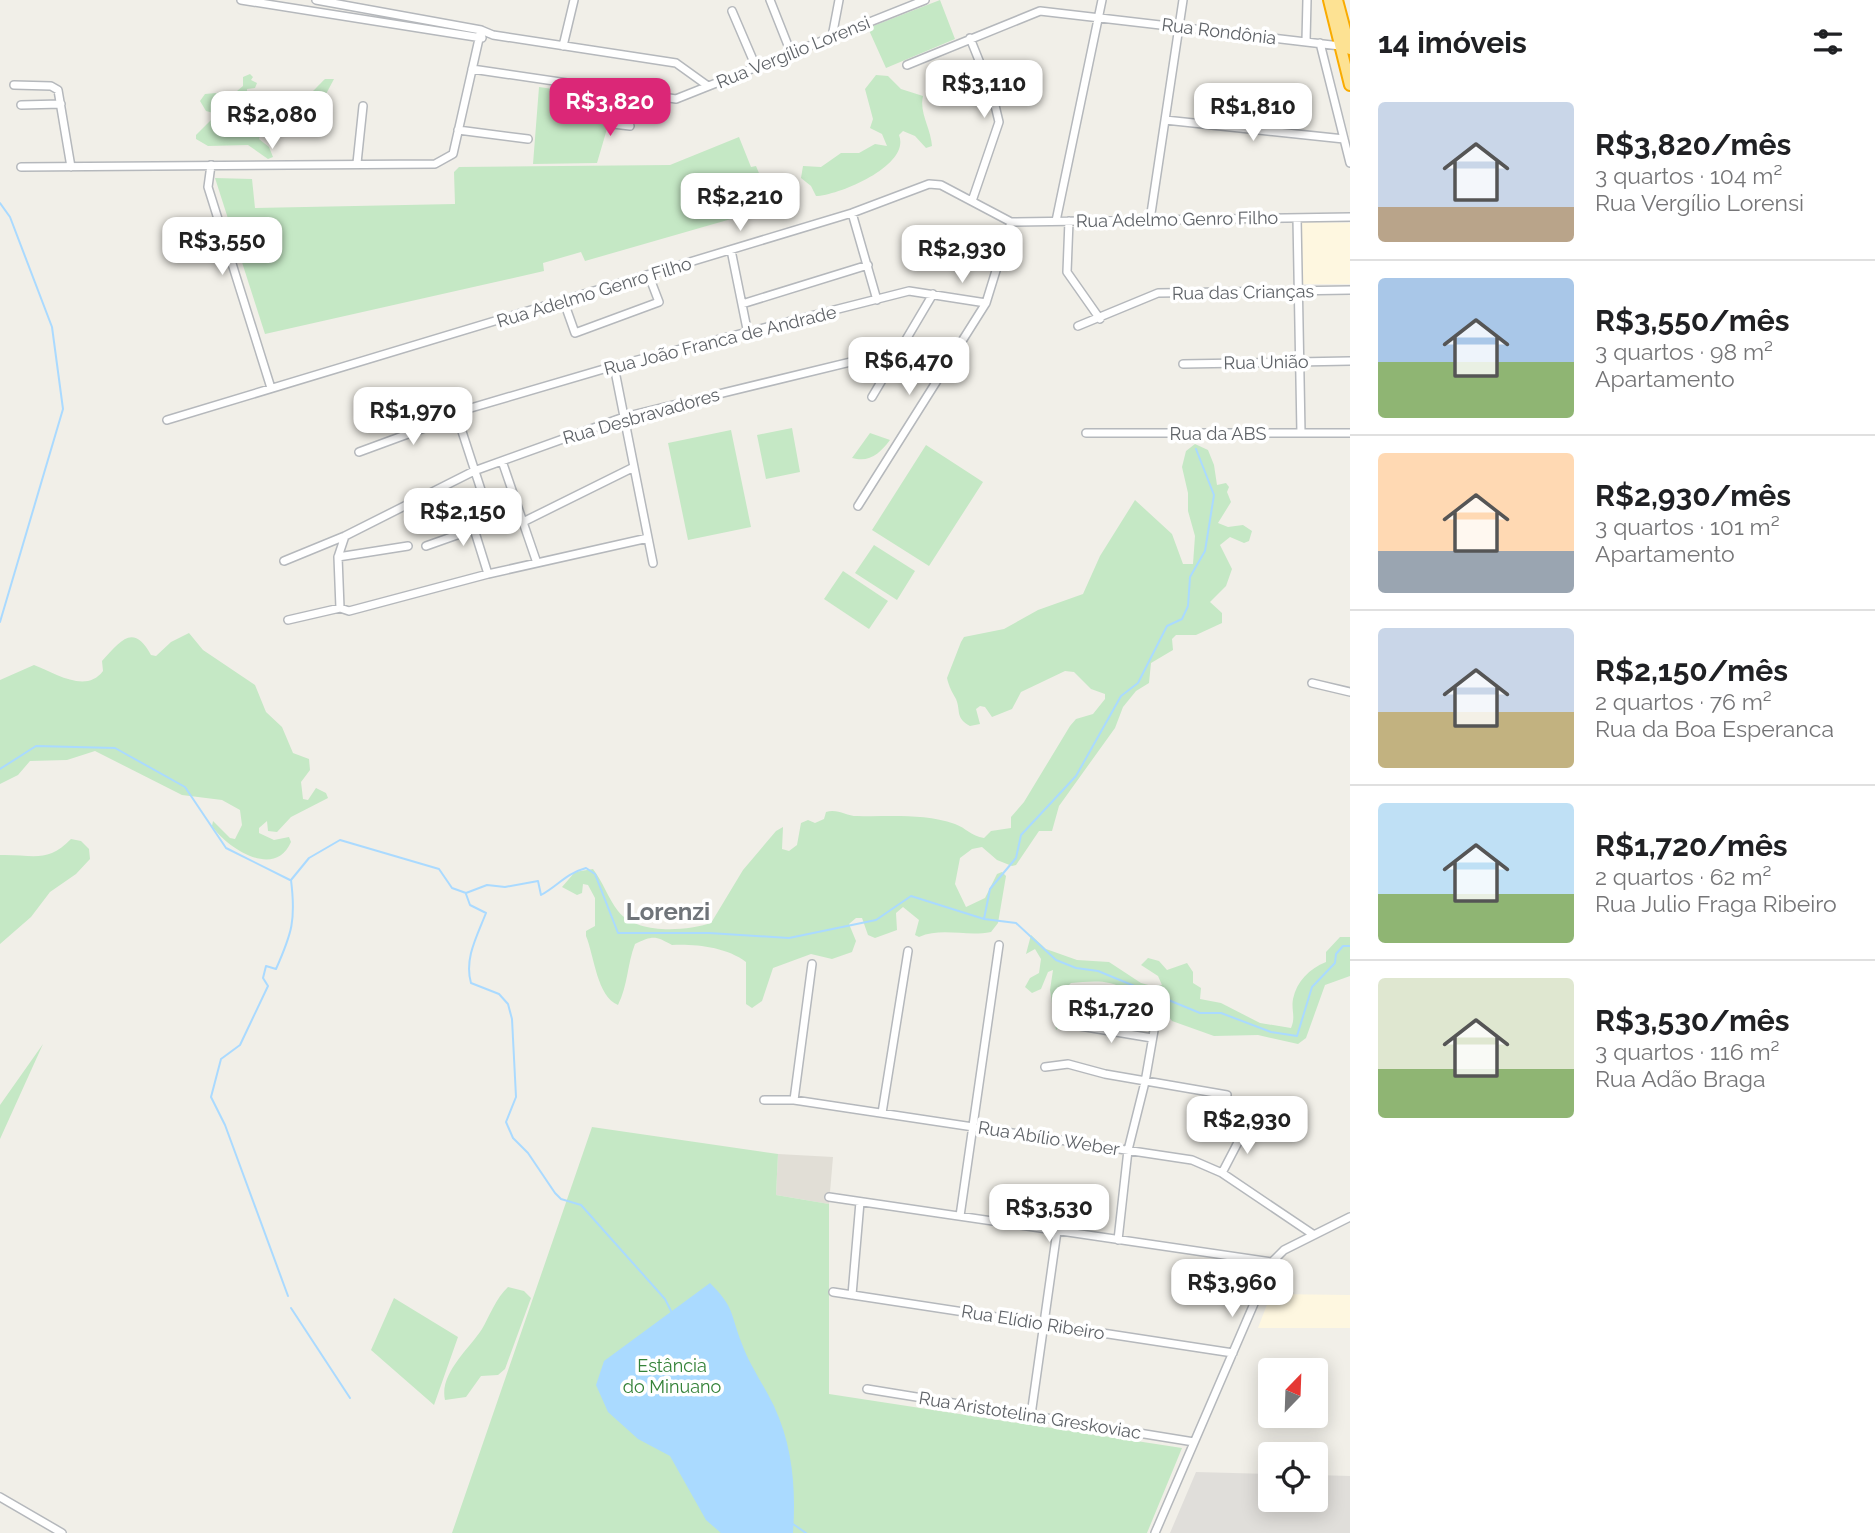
<!DOCTYPE html>
<html lang="pt">
<meta charset="utf-8">
<style>
:root{--surface:#fff;--page:#f6f6f6;--text:#202124;--muted:#757577;--line:#e0e0e0;--accent:#db2777}
body{margin:0;font-family:Raleway,sans-serif;background:var(--page);color:var(--text);height:100vh;display:flex;flex-direction:column;font-size:26px;white-space:nowrap}
*{box-sizing:border-box;margin:0}
p{font-size:23px;color:var(--muted)}
.icon{flex:none;width:38px;height:38px;fill:none;stroke:currentColor;stroke-width:2;stroke-linecap:round;stroke-linejoin:round}
.map{position:relative;flex:1;overflow:hidden}
.panel{display:flex;flex-direction:column;background:var(--surface);width:525px}
.panel>*{flex:none}
.needle{width:46px;rotate:23deg}
.controls{position:absolute;left:1258px;top:1358px;display:grid;gap:14px}
.controls a{display:grid;place-items:center;width:70px;height:70px;border-radius:7px;background:var(--surface);box-shadow:0 4px 18px #0003;font-size:35px}
.price{position:absolute;translate:-50% -60px;padding:0 16px;border-radius:14px;background:#fff;color:#222;font-size:23px;line-height:46px;filter:drop-shadow(0 2px 4px #0008)}
.price::after{content:'';position:absolute;left:50%;top:42px;width:21px;height:16px;margin-left:-10px;background:inherit;clip-path:polygon(0 0,100% 0,50% 100%)}
.price.current{background:var(--accent);color:#fff}
ul{padding:0;list-style:none}
li{display:flex;align-items:center;gap:21px;height:175px;padding:0 28px}
li+li{border-top:2px solid var(--line)}
li span{display:grid;place-items:center;flex:none;width:196px;height:140px;border-radius:7px;color:#555}
li>.icon{margin-inline-start:auto}
span .icon{width:84px;height:84px;fill:#fffc;stroke-width:1}
li b{font-size:30px}
h2{display:flex;justify-content:space-between;align-items:center;height:84px;padding:0 28px;font-size:30px}
main{display:flex;flex:1;min-height:0}
.map>svg:first-child{display:block}
</style>
<main>
<div class="map">
<svg width="1350" height="1533" viewBox="0 0 1350 1533">
<rect width="100%" height="100%" fill="#f1efe8"/>
<path fill="#fef7e0" d="M 1301,222 L 1350,223 L 1350,284 L 1302,284 Z
M 1271,1294 L 1350,1295 L 1350,1328 L 1258,1328 Z"/>
<path fill="#e0deda" d="M 1196,1472 L 1270,1474 L 1270,1500 L 1316,1500 L 1316,1475 L 1350,1476 L 1350,1533 L 1170,1533 Z"/>
<path fill="#e1ded6" d="M 778,1154 L 833,1157 L 829,1204 L 776,1195 Z"/>
<path fill="#c5e8c5" d="M 940,0 L 955,39 L 886,68 L 868,28 Z
M 250,74 L 253,77 L 251,80 L 257,83 L 255,88 L 247,89 L 247,96 L 277,93 L 281,95 L 282,107 C 302,107 312,91 325,79 L 334,79 L 317,111 L 315,131 L 293,125 L 263,126 L 259,139 L 269,147 L 273,157 L 268,159 L 248,145 L 208,146 L 196,139 L 196,135 L 217,114 L 206,111 L 200,101 L 205,94 L 237,91 L 243,86 L 243,77 Z
M 876,75 L 888,76 L 901,89 L 923,96 C 919,113 931,128 932,146 L 926,148 L 915,136 L 903,131 L 899,135 C 911,165 840,195 816,196 L 811,186 L 801,178 L 803,166 L 821,167 L 841,153 L 859,153 L 875,144 L 887,146 L 882,134 L 870,128 L 873,119 L 865,89 Z
M 539,87 L 616,98 L 597,163 L 533,164 Z
M 739,137 L 751,167 L 756,166 L 773,207 L 585,261 L 581,252 L 543,263 L 544,271 L 265,334 L 215,178 L 252,179 L 255,208 L 455,204 L 454,172 L 459,167 L 670,165 Z
M 792,428 L 800,472 L 766,479 L 757,435 Z
M 731,430 L 751,527 L 688,540 L 668,443 Z
M 870,433 L 890,440 C 880,453 870,463 852,458 Z
M 1195,444 L 1208,450 L 1214,465 L 1217,485 L 1226,483 L 1229,487 L 1227,492 L 1231,502 L 1218,523 L 1228,527 L 1243,525 L 1252,531 L 1249,541 L 1244,543 L 1230,537 L 1220,545 L 1232,569 L 1226,586 L 1210,602 L 1222,613 L 1222,623 L 1196,635 L 1176,635 L 1172,639 L 1173,650 L 1151,663 L 1149,683 L 1136,691 L 1123,707 L 1115,728 L 1059,806 L 1052,831 L 1039,831 L 1016,865 L 1012,866 L 997,860 L 982,847 L 972,849 L 960,858 L 955,884 L 966,907 L 985,898 L 997,874 L 1002,872 L 1006,876 L 998,923 L 991,932 C 966,937 942,927 919,937 L 915,935 L 919,920 L 903,907 L 896,913 L 897,930 L 875,938 L 868,935 L 862,918 L 856,918 L 849,924 L 856,941 L 852,952 L 832,959 L 811,954 L 773,968 L 762,1001 L 752,1008 L 746,1004 L 746,962 C 726,947 696,944 672,945 C 656,936 653,935 635,944 C 627,965 628,985 618,1005 C 597,997 594,955 586,936 L 586,931 L 595,926 L 595,898 L 588,885 L 583,884 L 582,893 L 577,895 L 562,887 L 575,872 L 593,869 C 603,882 608,898 618,911 C 637,935 686,931 711,923 L 743,870 L 776,831 L 783,827 L 782,849 L 789,851 L 797,845 L 801,823 L 808,820 L 815,823 L 824,819 L 826,812 C 837,808 846,816 857,816 C 891,817 922,813 955,824 C 966,828 971,836 984,838 L 991,831 L 1011,828 L 1011,817 L 1024,802 L 1070,726 L 1076,719 L 1093,714 L 1105,699 L 1105,694 L 1091,689 L 1074,672 L 1065,671 L 1021,692 L 1012,709 L 992,717 L 985,707 L 980,706 L 976,709 L 980,724 L 970,726 C 955,718 961,711 956,699 C 952,692 949,687 947,678 L 961,642 L 964,637 L 1004,629 L 1038,610 L 1083,594 L 1100,556 L 1135,500 L 1172,534 L 1183,564 L 1193,564 L 1195,536 L 1188,511 L 1188,493 L 1182,467 L 1186,451 Z
M 926,445 L 983,482 L 929,566 L 872,530 Z
M 874,545 L 915,571 L 897,600 L 855,573 Z
M 843,571 L 888,601 L 869,629 L 824,599 Z
M 189,633 L 203,650 L 255,685 L 266,712 L 282,727 L 293,753 L 309,759 L 310,770 L 301,782 L 303,799 L 308,800 L 316,788 L 326,793 L 328,798 L 291,817 L 277,832 L 268,831 L 267,821 L 259,828 L 259,833 L 274,840 L 289,837 L 291,842 C 275,879 228,849 212,826 L 213,821 L 230,838 L 235,839 L 242,825 L 240,810 L 222,800 L 182,795 L 95,751 L 67,760 L 30,761 L 18,775 L 0,784 L 0,680 L 34,665 C 55,673 86,694 103,671 L 102,661 C 120,642 133,622 151,655 L 156,656 L 171,642 Z
M 71,839 L 81,841 L 89,849 L 90,859 L 76,874 L 50,892 L 31,917 L 0,944 L 0,855 C 32,854 47,864 71,839 Z
M 1031,935 L 1046,949 L 1077,960 L 1109,962 L 1141,983 L 1152,986 L 1162,985 L 1158,976 L 1141,965 L 1148,958 L 1159,961 L 1167,970 L 1187,963 L 1193,972 L 1193,983 L 1201,988 L 1200,999 L 1221,1003 L 1260,1023 L 1291,1028 C 1296,1017 1291,1010 1293,999 C 1297,981 1309,969 1326,962 L 1326,952 L 1340,937 L 1350,937 L 1350,976 L 1325,985 L 1306,1038 L 1298,1044 L 1258,1035 L 1214,1036 L 1172,1021 L 1163,1009 C 1145,1008 1139,1001 1125,990 C 1109,978 1088,982 1071,983 L 1067,987 L 1063,1023 L 1056,1030 L 1050,990 L 1053,970 L 1048,972 L 1041,989 L 1032,993 L 1025,987 L 1030,978 L 1039,973 L 1041,959 L 1035,949 L 1026,954 Z
M 43,1044 L 0,1139 L 0,1105 Z
M 592,1127 L 778,1154 L 776,1195 L 829,1204 L 829,1394 L 1182,1448 L 1147,1533 L 452,1533 Z
M 508,1287 L 524,1291 L 531,1298 L 505,1369 L 498,1375 L 481,1376 L 466,1397 L 445,1400 C 439,1374 469,1349 482,1329 C 490,1315 496,1298 508,1287 Z
M 394,1298 L 458,1337 L 434,1405 L 371,1350 Z"/>
<path fill="#aadaff" d="M 710,1283 C 735,1308 730,1313 742,1344 C 750,1366 764,1385 774,1406 C 793,1447 796,1489 793,1533 L 721,1533 L 706,1520 L 670,1456 L 638,1439 L 608,1412 L 596,1385 L 604,1361 Z"/>
<g fill="none" stroke-linecap="round" stroke-linejoin="round">
<path stroke="#aadaff" stroke-width="2" d="M 0,203 L 10,217 L 52,327 L 63,409 L 0,622
M 0,769 L 36,746 L 115,748 L 185,787 L 226,848 L 290,880
M 466,894 L 470,905 L 486,913 C 477,936 464,959 471,983 L 499,994 L 508,1004 L 512,1019 L 516,1097 L 506,1122 L 513,1138 L 528,1153 L 555,1193 L 561,1199 L 581,1205 L 665,1299 L 672,1313
M 984,919 L 990,889 L 1016,858 L 1021,835 L 1076,776 L 1121,696 L 1138,683 L 1167,626 L 1182,619 L 1188,606 L 1190,577 L 1205,551 L 1214,495 L 1196,449
M 288,1296 L 225,1125 L 211,1097 L 221,1059 L 240,1045 L 268,986 L 263,978 L 266,966 L 276,969 C 292,933 296,920 291,880 L 309,858 L 340,840 L 439,869 L 452,888 L 466,893 L 487,885 L 505,887 L 538,881 L 541,895 C 559,885 565,874 586,868 L 595,874 L 618,933 L 709,933 L 789,938 L 876,920 L 911,896 L 984,919 L 1016,923 L 1056,960 L 1076,968 L 1098,971 L 1200,1013 L 1221,1013 L 1271,1032 L 1297,1036 L 1312,987 L 1335,963 L 1336,954 L 1343,946 L 1350,946
M 291,1308 L 350,1398
M 793,1524 L 806,1533"/>
<g stroke="#b5b8bc" stroke-width="10">
<path id="minor" d="M 241,0 L 482,38
M 316,0 L 481,30 L 493,35 L 676,63 L 708,86
M 770,0 L 791,53
M 732,11 L 756,67
M 832,37 L 839,0
M 970,38 L 992,93 L 999,122 L 972,201
M 1306,41 L 1307,0
M 1320,43 L 1350,163
M 563,46 L 574,0
M 907,65 L 1040,11 L 1340,46
M 472,69 L 676,99 L 925,0
M 14,85 L 51,86 L 58,90 L 71,167
M 621,91 L 613,124 L 630,126
M 21,105 L 61,104
M 1165,120 L 1344,139
M 458,130 L 528,139
M 357,163 L 363,106
M 211,165 L 208,187 L 271,388
M 21,167 L 435,164 L 453,154 L 481,30
M 852,213 L 877,300
M 1297,218 L 1301,433
M 1150,220 L 1183,0
M 1056,221 L 1102,0
M 1069,221 L 1067,272 L 1100,319
M 731,250 L 748,334
M 564,302 L 575,333 L 659,302 L 649,276
M 742,304 L 868,265
M 1078,326 L 1158,293 L 1350,290
M 1183,364 L 1350,361
M 614,366 L 653,563
M 872,397 L 933,294
M 457,416 L 483,496
M 167,420 L 852,213 L 929,184 L 941,185 L 1011,222 L 1350,217
M 1086,433 L 1350,433
M 359,452 L 457,416 L 464,410 L 614,366 L 909,291 L 986,303
M 502,461 L 537,563
M 858,506 L 986,303 L 1011,222
M 523,522 L 634,467
M 426,546 L 474,529 L 488,574
M 338,557 L 408,546
M 284,561 L 345,536
M 340,608 L 338,557 L 345,536 L 474,471 L 624,417 L 900,350
M 288,620 L 340,608 L 349,611 L 488,574 L 648,538
M 1312,683 L 1350,692
M 1074,1025 L 1152,1038
M 1045,1067 L 1068,1064 L 1105,1074 L 1227,1095
M 764,1100 L 794,1100 L 1192,1160 L 1222,1173 L 1314,1235
M 794,1100 L 812,964
M 882,1113 L 908,951
M 1222,1173 L 1247,1125
M 829,1197 L 1272,1262
M 960,1216 L 999,945
M 1118,1240 L 1128,1150 L 1145,1082 L 1156,1019
M 833,1292 L 1233,1353
M 852,1295 L 860,1202
M 867,1389 L 1194,1442
M 1031,1415 L 1057,1231
M 0,1497 L 62,1533
M 1155,1533 L 1272,1262 L 1284,1250 L 1350,1217"/>
</g>
<g stroke="#f9ab00" stroke-width="14">
<path id="highway" d="M 1329,0 L 1350,85
M 1337,0 L 1350,49"/>
</g>
<use href="#minor" stroke="#fff" stroke-width="7"/>
<use href="#highway" stroke="#fde293" stroke-width="10"/>
</g>
<g text-anchor="middle" dominant-baseline="central" stroke-width="7" stroke-linejoin="round" paint-order="stroke">
<g font-size="18" fill="#5f6368" stroke="#fff">
<text transform="translate(1219 31) rotate(7)">Rua Rondônia</text>
<text transform="translate(793 52) rotate(-22)">Rua Vergílio Lorensi</text>
<text transform="translate(1177 219) rotate(-1)">Rua Adelmo Genro Filho</text>
<text transform="translate(594 292) rotate(-17)">Rua Adelmo Genro Filho</text>
<text transform="translate(1243 292) rotate(-1)">Rua das Crianças</text>
<text transform="translate(720 340) rotate(-14)">Rua João Franca de Andrade</text>
<text transform="translate(1266 362) rotate(-1)">Rua União</text>
<text transform="translate(641 416) rotate(-16)">Rua Desbravadores</text>
<text x="1218" y="433">Rua da ABS</text>
<text transform="translate(1049 1138) rotate(9)">Rua Abílio Weber</text>
<text transform="translate(1033 1322) rotate(9)">Rua Elídio Ribeiro</text>
<text transform="translate(1030 1415) rotate(9)">Rua Aristotelina Greskoviac</text>
</g>
<g font-size="18" fill="#348238" stroke="#fff">
<text x="672" y="1365">Estância<tspan x="672" dy="21">do Minuano</tspan></text>
</g>
<g font-size="24" font-weight="bold" fill="#70757a" stroke="#fff">
<text x="668" y="911">Lorenzi</text>
</g>
</g>
</svg>
<div class="controls">
<a><svg class="needle" viewBox="-14 -14 28 28"><path d="M0-13l5 13h-10z" fill="#e53935"/><path d="M0 13l5-13h-10z" fill="#757577"/></svg></a>
<a><svg class="icon" aria-label="locate" viewBox="0 0 24 24"><circle cx="12" cy="12" r="6"/><path d="M12 2v4M12 18v4M2 12h4M18 12h4"/></svg></a>
</div>
<b class="price" style="left:984px;top:120px">R$3,110</b>
<b class="price current" style="left:610px;top:138px">R$3,820</b>
<b class="price" style="left:1253px;top:143px">R$1,810</b>
<b class="price" style="left:272px;top:151px">R$2,080</b>
<b class="price" style="left:740px;top:233px">R$2,210</b>
<b class="price" style="left:222px;top:277px">R$3,550</b>
<b class="price" style="left:962px;top:285px">R$2,930</b>
<b class="price" style="left:909px;top:397px">R$6,470</b>
<b class="price" style="left:413px;top:447px">R$1,970</b>
<b class="price" style="left:463px;top:548px">R$2,150</b>
<b class="price" style="left:1111px;top:1045px">R$1,720</b>
<b class="price" style="left:1247px;top:1156px">R$2,930</b>
<b class="price" style="left:1049px;top:1244px">R$3,530</b>
<b class="price" style="left:1232px;top:1319px">R$3,960</b>
</div>
<section class="panel">
<h2>14 imóveis<svg class="icon" aria-label="filters" viewBox="0 0 24 24"><path d="M4 7h16M4 17h16"/><circle cx="9" cy="7" r="2"/><circle cx="15" cy="17" r="2"/></svg></h2>
<ul>
<li><span style="background:linear-gradient(#c9d6e8 75%,#b9a48a 0)"><svg class="icon" aria-label="home" viewBox="0 0 24 24"><path d="M3 11l9-7 9 7M6 9v11h12V9"/></svg></span><div><b>R$3,820/mês</b><p>3 quartos · 104 m²</p><p>Rua Vergílio Lorensi</p></div></li>
<li><span style="background:linear-gradient(#a9c7e8 60%,#8fb573 0)"><svg class="icon" aria-label="home" viewBox="0 0 24 24"><path d="M3 11l9-7 9 7M6 9v11h12V9"/></svg></span><div><b>R$3,550/mês</b><p>3 quartos · 98 m²</p><p>Apartamento</p></div></li>
<li><span style="background:linear-gradient(#ffd9b3 70%,#9aa5b1 0)"><svg class="icon" aria-label="home" viewBox="0 0 24 24"><path d="M3 11l9-7 9 7M6 9v11h12V9"/></svg></span><div><b>R$2,930/mês</b><p>3 quartos · 101 m²</p><p>Apartamento</p></div></li>
<li><span style="background:linear-gradient(#c9d6e8 60%,#c2b280 0)"><svg class="icon" aria-label="home" viewBox="0 0 24 24"><path d="M3 11l9-7 9 7M6 9v11h12V9"/></svg></span><div><b>R$2,150/mês</b><p>2 quartos · 76 m²</p><p>Rua da Boa Esperanca</p></div></li>
<li><span style="background:linear-gradient(#bfe0f5 65%,#8fb573 0)"><svg class="icon" aria-label="home" viewBox="0 0 24 24"><path d="M3 11l9-7 9 7M6 9v11h12V9"/></svg></span><div><b>R$1,720/mês</b><p>2 quartos · 62 m²</p><p>Rua Julio Fraga Ribeiro</p></div></li>
<li><span style="background:linear-gradient(#dfe7d0 65%,#8fb573 0)"><svg class="icon" aria-label="home" viewBox="0 0 24 24"><path d="M3 11l9-7 9 7M6 9v11h12V9"/></svg></span><div><b>R$3,530/mês</b><p>3 quartos · 116 m²</p><p>Rua Adão Braga</p></div></li>
</ul>
</section>
</main>
